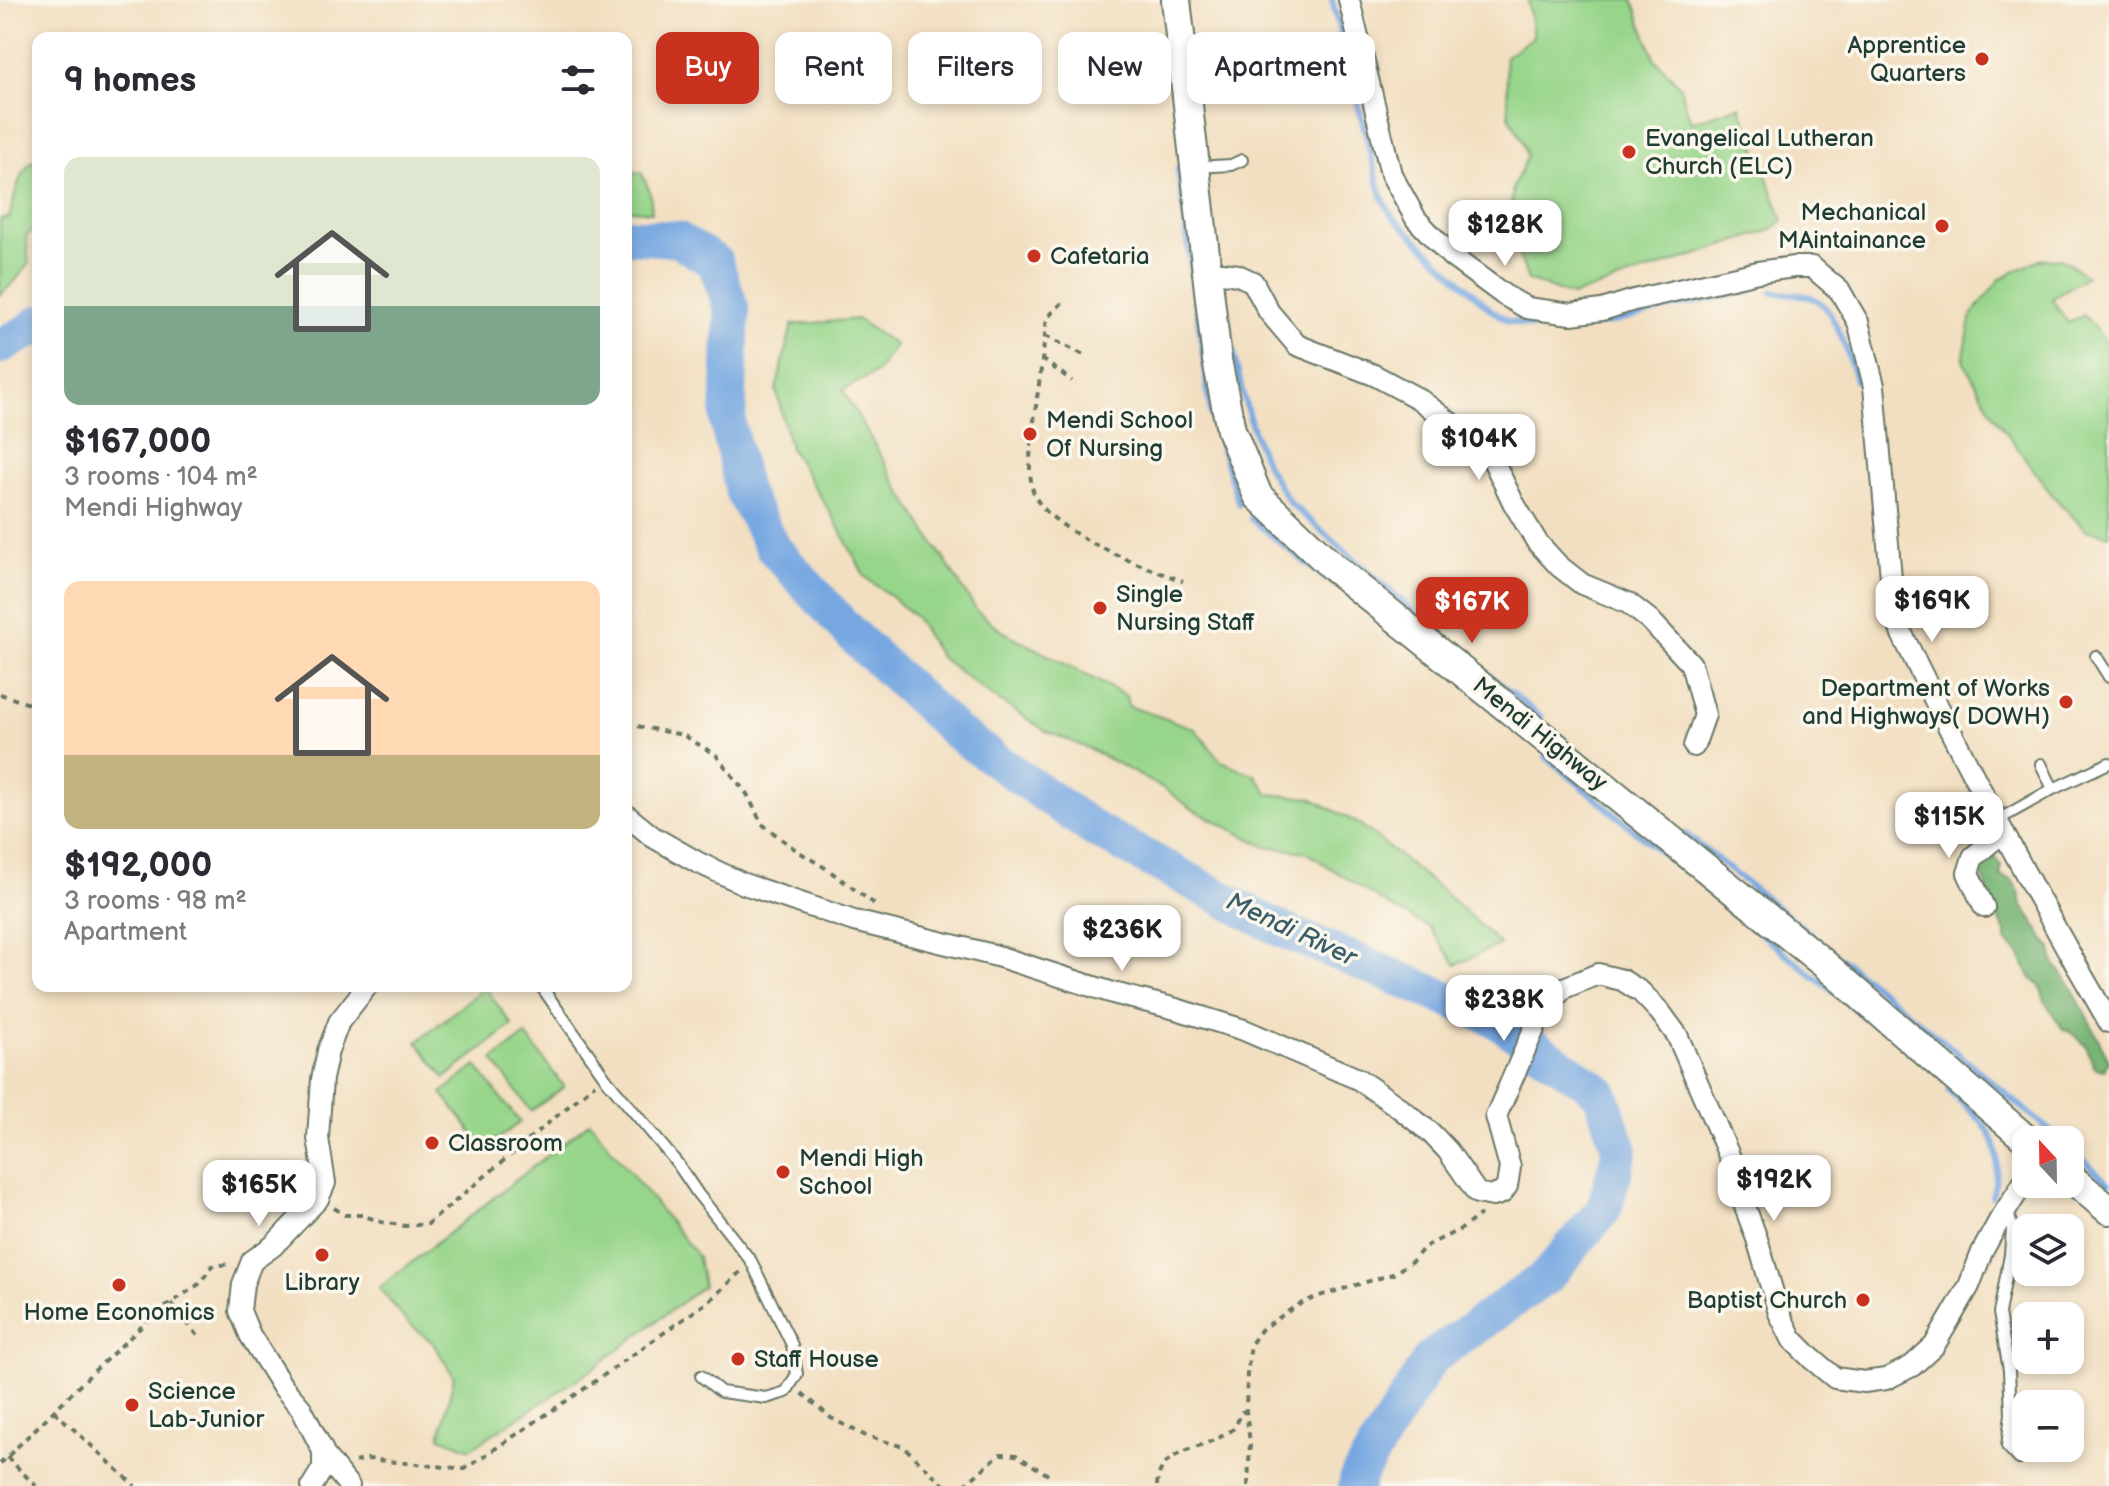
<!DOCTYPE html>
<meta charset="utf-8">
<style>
:root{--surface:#fff;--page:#f7f7f7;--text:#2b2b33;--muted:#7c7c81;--accent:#c8321e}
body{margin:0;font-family:"Balsamiq Sans",sans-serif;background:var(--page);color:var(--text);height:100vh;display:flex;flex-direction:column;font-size:30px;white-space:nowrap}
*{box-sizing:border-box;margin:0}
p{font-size:26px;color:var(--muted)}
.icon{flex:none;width:44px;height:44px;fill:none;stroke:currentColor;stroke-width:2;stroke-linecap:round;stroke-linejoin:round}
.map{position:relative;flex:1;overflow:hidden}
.sheet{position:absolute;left:32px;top:32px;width:600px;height:960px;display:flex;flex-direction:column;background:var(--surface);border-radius:16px;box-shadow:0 4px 12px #0003}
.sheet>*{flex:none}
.top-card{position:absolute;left:656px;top:32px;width:760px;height:72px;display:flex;gap:16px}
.needle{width:52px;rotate:338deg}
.buttons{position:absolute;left:2012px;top:1126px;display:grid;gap:16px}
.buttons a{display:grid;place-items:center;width:72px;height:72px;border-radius:16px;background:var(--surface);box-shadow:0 4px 12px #0003;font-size:40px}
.price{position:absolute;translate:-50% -68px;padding:0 18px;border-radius:16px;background:#fff;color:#222;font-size:26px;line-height:52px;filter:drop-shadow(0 2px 4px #0008)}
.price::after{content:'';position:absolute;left:50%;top:48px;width:24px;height:18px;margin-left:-12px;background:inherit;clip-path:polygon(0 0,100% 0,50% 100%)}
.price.on{background:var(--accent);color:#fff}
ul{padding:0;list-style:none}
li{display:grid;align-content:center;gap:16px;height:424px;padding:0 32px}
li span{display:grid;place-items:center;height:248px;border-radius:16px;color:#555}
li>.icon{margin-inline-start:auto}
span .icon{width:144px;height:144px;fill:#fffc;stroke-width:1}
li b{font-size:34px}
h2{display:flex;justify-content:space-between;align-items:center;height:96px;padding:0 32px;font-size:34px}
.tag{padding:0 28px;border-radius:16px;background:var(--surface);box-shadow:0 4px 12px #0003;font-size:28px;line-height:72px}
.tag.on{background:var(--accent);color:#fff}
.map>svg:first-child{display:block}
</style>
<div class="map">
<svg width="2109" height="1486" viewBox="0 0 2109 1486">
<rect width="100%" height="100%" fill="#fbf7ec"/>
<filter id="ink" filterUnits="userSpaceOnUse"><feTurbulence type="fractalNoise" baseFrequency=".0125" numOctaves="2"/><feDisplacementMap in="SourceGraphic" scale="16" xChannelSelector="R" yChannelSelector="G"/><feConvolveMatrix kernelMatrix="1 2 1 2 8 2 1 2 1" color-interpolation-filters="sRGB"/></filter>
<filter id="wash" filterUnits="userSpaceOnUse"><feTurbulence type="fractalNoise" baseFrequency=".006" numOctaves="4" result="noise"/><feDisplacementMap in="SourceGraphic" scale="32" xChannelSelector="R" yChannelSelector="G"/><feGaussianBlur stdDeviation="1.8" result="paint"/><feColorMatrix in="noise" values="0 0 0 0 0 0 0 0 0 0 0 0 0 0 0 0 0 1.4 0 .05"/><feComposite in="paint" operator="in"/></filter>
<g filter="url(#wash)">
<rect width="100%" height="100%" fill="#f2dfc1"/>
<path fill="#97d58a" stroke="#5b895f" stroke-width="2" d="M 1528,0 L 1633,0 L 1654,58 L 1679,85 L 1691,122 L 1740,106 L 1783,220 L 1771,230 L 1572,296 L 1528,280 L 1509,226 L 1513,187 L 1527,157 L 1522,140 L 1509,116 L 1505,57 L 1533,37 Z
M 38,158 L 38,228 L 26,235 L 29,263 L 15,281 L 0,295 L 0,219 L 9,218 C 15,197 18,168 38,158 Z
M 626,172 L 641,172 L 650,192 L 652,212 L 626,209 Z
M 2061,258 L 2087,276 L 2052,299 L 2068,323 L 2084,315 L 2109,346 L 2109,535 L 2086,530 L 2053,496 L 1994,416 L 1963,360 L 1972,315 L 2001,278 L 2038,260 Z
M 857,319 L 895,345 L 877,372 L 843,390 L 902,493 L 977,611 L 1002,631 L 1126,696 L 1128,706 L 1194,728 L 1221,761 L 1255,775 L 1269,794 L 1311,798 L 1361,825 L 1445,893 L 1500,944 L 1456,965 L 1429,927 L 1394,909 L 1306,852 L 1264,846 L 1192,809 L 1163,788 L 1092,750 L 1046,731 L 992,696 L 940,657 L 915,617 L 893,598 L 865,577 L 833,517 L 790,448 L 776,390 L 792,325 Z
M 485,987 L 512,1025 L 445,1078 L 417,1042 Z
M 526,1035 L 564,1087 L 531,1111 L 493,1060 Z
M 476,1066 L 520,1122 L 485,1149 L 442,1093 Z
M 590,1122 L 698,1257 L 703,1286 L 593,1369 L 470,1449 L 440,1437 L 454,1377 L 433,1343 L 405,1320 L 379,1288 Z"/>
<path fill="#79b676" stroke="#4c7a55" stroke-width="2" d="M 1995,857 L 2002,866 L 2000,876 L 2012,880 L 2019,892 L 2022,905 L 2051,949 L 2054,963 L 2071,986 L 2109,1060 L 2104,1070 L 2095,1068 L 2086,1046 L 2077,1036 L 2062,1028 L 2046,1003 L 2040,986 L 2030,977 L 2019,953 L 2006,941 L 2006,932 L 1993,907 L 1980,867 L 1986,858 Z"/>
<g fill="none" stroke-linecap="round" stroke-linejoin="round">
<path stroke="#76a7e1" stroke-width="6" d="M 1332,0 L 1375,171 L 1382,197 L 1392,216 L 1491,310 L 1508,321 L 1556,331 L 1609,323 L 1671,307 L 1750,291
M 1178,168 L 1211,414 L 1239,504
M 1772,292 C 1786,294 1805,293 1817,300 C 1836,312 1850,359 1856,381
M 1224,304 C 1234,354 1243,407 1262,455 C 1269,472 1280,487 1290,503 L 1453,646 L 1541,717
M 1251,519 L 1326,579
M 1546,757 L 1682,870
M 1686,834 L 1942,1040 L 2061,1140
M 1705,889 L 1862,1015
M 1948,1090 C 1987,1125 2008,1140 1992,1196
M 2070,1147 L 2109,1184"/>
<path stroke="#76a7e1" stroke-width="36" d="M 626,236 L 677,239 L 715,262 L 732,310 L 728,424 L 743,492 L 774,549 L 854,637 L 957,733 L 1095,830 L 1280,929 L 1493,1018 L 1600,1092 L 1620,1151 L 1604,1209 L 1546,1277 L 1431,1358 L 1358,1476 L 1356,1486
M 0,346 L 31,330 L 38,323"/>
</g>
</g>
<g filter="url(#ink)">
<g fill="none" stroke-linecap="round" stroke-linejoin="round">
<g stroke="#697665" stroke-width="14">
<path id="lane" d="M 1196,167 L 1231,165 L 1242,160
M 2096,656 L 2109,677
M 2041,764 L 2053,789
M 1996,821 L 2053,789 L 2109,763
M 541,986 L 607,1080 L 677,1163 L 698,1194 L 751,1261 L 792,1345 L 797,1374 L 786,1392 L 766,1398 L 721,1392 L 701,1376
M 2008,1209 L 2012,1229 L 2010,1255 L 1999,1313 L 2009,1370 L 2011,1414 L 2007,1446 L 2019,1459"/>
</g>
<g stroke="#697665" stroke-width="24">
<path id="street" d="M 1349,0 L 1391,174 L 1416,219 L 1451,256 L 1504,295 L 1527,308 L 1571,314 L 1602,310 L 1634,300 L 1758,272 L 1794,267 L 1812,267 L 1840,291 L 1858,322 L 1874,386 L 1893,600 L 1901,632 C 1966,765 2035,895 2109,1022
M 1206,271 L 1238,275 L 1253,282 L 1269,312 L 1297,345 L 1374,375 L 1419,399 L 1461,431 L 1491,456 L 1513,502 L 1537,542 L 1559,566 L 1582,584 L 1628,603 L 1650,620 L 1691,664 L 1705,715 L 1694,746
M 626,815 L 653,837 L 697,862 L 744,884 L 854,921 L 997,956 L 1113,993 L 1176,1009 L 1244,1030 L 1358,1079 L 1397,1106 L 1431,1133 L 1448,1151 L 1477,1193 L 1493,1196 L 1502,1193 L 1507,1186 L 1510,1167 L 1496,1116 L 1542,1011 L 1564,988 L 1598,974 L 1622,980 L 1641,992 L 1660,1012 L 1677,1035 L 1734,1167 L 1744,1204 L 1757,1239 L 1779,1313 L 1792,1339 L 1812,1359 L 1835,1378 L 1864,1382 L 1886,1379 L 1912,1366 L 1934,1346 L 1969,1286 L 1982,1252 L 1999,1221 L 2026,1179
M 1984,907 L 1968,873 L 1973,857 L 2003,832
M 323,1458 L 325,1456 L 349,1486
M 312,1486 L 323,1468 L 323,1451 L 301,1408 L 282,1386 L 250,1335 L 240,1311 L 243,1284 L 252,1261 L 273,1246 L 318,1199 L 325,1183 L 318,1138 L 322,1079 L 328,1051 L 339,1022 L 367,986"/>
</g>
<g stroke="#697665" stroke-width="32">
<path id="secondary" d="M 1176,0 L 1217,360 L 1231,430 L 1258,496 L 1334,568 L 1822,962 L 2027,1140
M 2070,1177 L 2109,1210"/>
</g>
<path stroke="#697665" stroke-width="4" stroke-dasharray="6 6" stroke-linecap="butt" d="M 1062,303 L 1047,318 C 1044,344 1041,371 1037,398 C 1034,426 1024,470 1035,496 C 1052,533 1146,568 1183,581
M 1045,336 L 1086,356
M 1042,359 L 1072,381
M 0,694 L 38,707
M 626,724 L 683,735 L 716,755 L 747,794 L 762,824 L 796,850 L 827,869 L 877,906
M 334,1208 L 345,1215 L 362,1215 L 381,1222 L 405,1226 L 428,1224 L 595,1084
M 171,1303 L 199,1337
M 802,1393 L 831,1418 L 866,1436 L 904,1447 L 945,1486
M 54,1411 L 135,1486
M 7,1457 L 36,1486
M 355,1462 L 367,1459 L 465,1469 L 587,1387 L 709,1301 L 741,1271
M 0,1464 L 91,1374 L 156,1313 L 199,1284 L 212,1266 L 230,1264
M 964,1486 L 1000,1454 L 1016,1455 L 1050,1476
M 1157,1486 C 1158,1450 1198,1450 1222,1436 C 1223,1435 1233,1430 1233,1429 C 1237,1425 1239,1417 1242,1412 L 1246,1411
M 1248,1486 L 1250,1443 L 1246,1411 L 1247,1374 L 1251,1344 L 1261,1330 L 1296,1306 L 1316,1297 L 1393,1274 L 1415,1259 L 1424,1247 L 1463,1228 L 1481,1214"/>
<use href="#lane" stroke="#fff" stroke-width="10"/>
<use href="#street" stroke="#fff" stroke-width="20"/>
<use href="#secondary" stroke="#fff" stroke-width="28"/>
</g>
</g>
<g fill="#c8321e" stroke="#fbf7ec" stroke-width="3">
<circle cx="1982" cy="59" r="8"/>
<circle cx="1629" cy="152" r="8"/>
<circle cx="1942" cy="226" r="8"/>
<circle cx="1034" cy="256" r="8"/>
<circle cx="1030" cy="434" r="8"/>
<circle cx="1100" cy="608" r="8"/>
<circle cx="2066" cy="702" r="8"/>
<circle cx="432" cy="1143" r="8"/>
<circle cx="783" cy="1172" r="8"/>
<circle cx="322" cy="1255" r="8"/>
<circle cx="119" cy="1285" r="8"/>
<circle cx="1863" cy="1300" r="8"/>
<circle cx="738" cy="1359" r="8"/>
<circle cx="132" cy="1405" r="8"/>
</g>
<g text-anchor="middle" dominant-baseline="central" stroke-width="7" stroke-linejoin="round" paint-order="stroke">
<g font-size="24" fill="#1f3d34" stroke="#fbf7ec" text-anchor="start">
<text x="1966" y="45" text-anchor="end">Apprentice<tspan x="1966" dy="28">Quarters</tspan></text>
<text x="1645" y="138">Evangelical Lutheran<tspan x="1645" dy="28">Church (ELC)</tspan></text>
<text x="1926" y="212" text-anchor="end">Mechanical<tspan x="1926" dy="28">MAintainance</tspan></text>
<text x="1050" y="256">Cafetaria</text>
<text x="1046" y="420">Mendi School<tspan x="1046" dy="28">Of Nursing</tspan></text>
<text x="1116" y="594">Single<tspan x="1116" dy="28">Nursing Staff</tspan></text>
<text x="2050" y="688" text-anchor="end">Department of Works<tspan x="2050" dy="28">and Highways( DOWH)</tspan></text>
<text x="448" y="1143">Classroom</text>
<text x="799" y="1158">Mendi High<tspan x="799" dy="28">School</tspan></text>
<text x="322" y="1282" text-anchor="middle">Library</text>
<text x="1847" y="1300" text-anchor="end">Baptist Church</text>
<text x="119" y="1312" text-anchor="middle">Home Economics</text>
<text x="754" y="1359">Staff House</text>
<text x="148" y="1391">Science<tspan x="148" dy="28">Lab-Junior</tspan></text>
</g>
<g font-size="24" fill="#1f3d34" stroke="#fbf7ec">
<text transform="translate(1540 734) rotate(39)">Mendi Highway</text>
</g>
<g font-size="26" font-style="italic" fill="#395d68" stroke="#fbf7ec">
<text transform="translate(1291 930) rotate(25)">Mendi River</text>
</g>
</g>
</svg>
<div class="buttons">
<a><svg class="needle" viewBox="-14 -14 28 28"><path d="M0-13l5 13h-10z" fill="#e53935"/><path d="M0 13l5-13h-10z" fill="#7c7c81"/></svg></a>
<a><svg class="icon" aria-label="layers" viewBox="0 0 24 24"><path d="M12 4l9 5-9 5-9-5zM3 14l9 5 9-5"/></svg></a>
<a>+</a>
<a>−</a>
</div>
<b class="price" style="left:1505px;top:268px">$128K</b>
<b class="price" style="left:1479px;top:482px">$104K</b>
<b class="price" style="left:1932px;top:644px">$169K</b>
<b class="price on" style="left:1472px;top:645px">$167K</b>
<b class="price" style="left:1949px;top:860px">$115K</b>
<b class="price" style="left:1122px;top:973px">$236K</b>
<b class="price" style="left:1504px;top:1043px">$238K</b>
<b class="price" style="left:1774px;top:1223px">$192K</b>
<b class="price" style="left:259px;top:1228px">$165K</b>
<div class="top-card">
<a class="tag on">Buy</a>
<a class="tag">Rent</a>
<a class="tag">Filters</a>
<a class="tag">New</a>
<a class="tag">Apartment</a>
</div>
<section class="sheet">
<h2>9 homes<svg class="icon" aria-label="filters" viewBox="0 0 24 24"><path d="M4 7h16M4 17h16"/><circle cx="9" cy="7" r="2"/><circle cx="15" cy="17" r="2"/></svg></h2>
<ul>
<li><span style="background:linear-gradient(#dfe7d0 60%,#7fa58c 0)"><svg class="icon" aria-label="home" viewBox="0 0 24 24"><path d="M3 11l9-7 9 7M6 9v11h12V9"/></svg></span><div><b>$167,000</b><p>3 rooms · 104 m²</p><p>Mendi Highway</p></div></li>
<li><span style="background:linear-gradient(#ffd9b3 70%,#c2b280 0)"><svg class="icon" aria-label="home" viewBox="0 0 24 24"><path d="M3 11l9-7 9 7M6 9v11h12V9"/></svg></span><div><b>$192,000</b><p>3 rooms · 98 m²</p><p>Apartment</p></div></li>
</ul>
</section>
</div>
